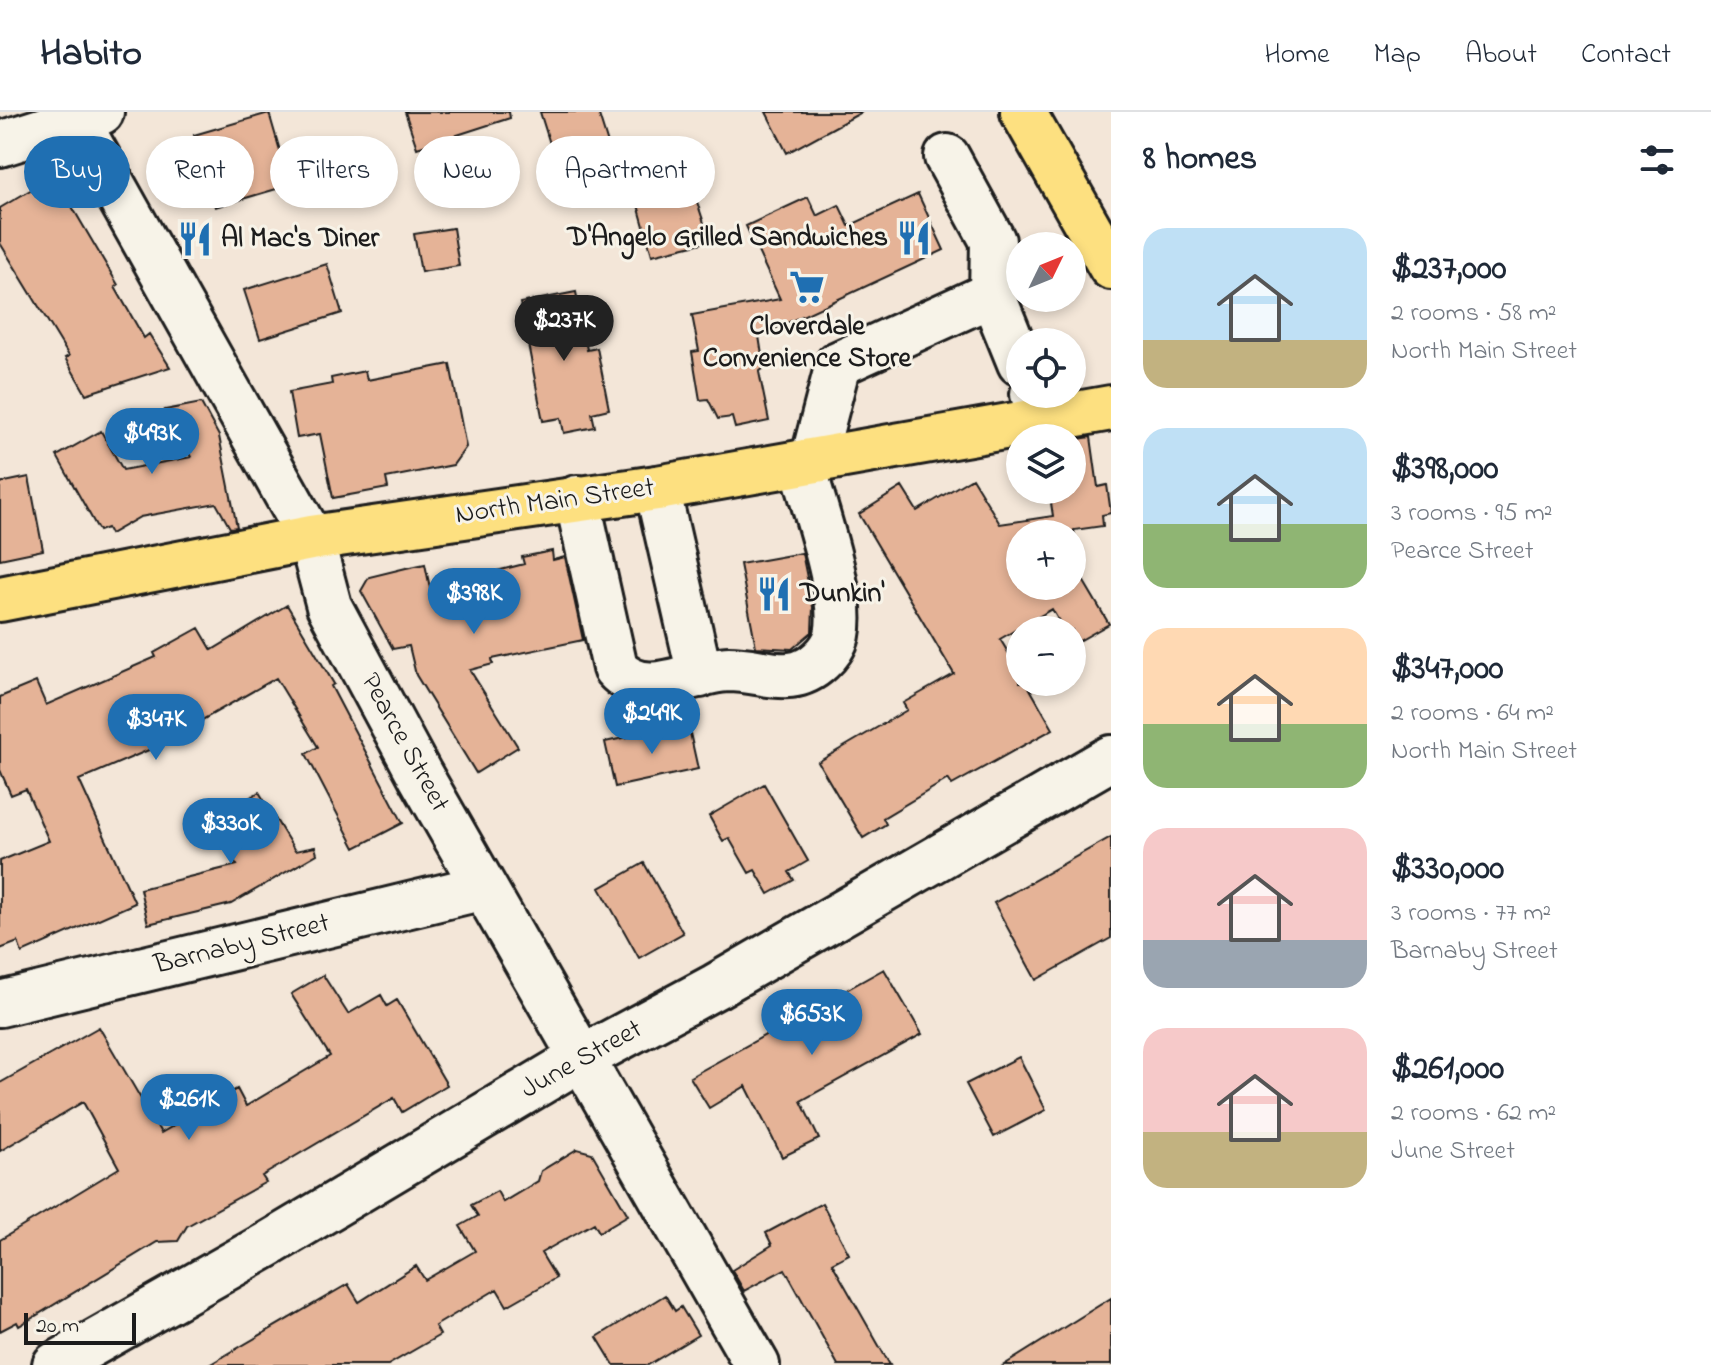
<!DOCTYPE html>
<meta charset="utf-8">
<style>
:root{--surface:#fff;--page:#f6f6f7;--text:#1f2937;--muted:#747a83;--line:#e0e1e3;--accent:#1f6fb2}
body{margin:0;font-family:"Indie Flower",sans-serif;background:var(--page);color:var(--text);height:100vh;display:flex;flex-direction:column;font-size:30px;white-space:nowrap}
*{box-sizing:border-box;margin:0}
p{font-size:26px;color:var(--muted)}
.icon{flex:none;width:44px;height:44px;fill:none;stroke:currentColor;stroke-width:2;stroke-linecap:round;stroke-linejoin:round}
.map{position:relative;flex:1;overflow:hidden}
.details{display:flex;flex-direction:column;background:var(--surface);width:600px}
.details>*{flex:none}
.top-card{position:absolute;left:24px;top:24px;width:760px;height:72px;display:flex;gap:16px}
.needle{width:52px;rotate:47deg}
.controls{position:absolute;left:1006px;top:120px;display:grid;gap:16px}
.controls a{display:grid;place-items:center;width:80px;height:80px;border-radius:50%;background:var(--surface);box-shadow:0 4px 12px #0003;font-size:40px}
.scale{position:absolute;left:24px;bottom:20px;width:112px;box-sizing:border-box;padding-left:8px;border:4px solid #1c1c1c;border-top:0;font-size:22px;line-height:28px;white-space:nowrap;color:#1c1c1c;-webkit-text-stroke:6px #f7f3e8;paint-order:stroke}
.price{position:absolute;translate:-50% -68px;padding:0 18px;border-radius:28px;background:var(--accent);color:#fff;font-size:26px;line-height:52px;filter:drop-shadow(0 2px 4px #0008)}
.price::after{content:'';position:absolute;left:50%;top:48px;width:24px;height:18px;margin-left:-12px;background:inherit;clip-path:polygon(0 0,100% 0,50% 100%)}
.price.on{background:#222;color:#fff}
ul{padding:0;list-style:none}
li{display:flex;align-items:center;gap:24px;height:200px;padding:0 32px}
li span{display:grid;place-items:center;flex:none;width:224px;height:160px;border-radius:24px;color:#555}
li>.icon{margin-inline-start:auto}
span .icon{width:96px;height:96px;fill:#fffc;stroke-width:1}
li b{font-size:34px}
h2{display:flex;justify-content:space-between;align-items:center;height:96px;padding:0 32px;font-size:34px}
.tag{padding:0 28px;border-radius:36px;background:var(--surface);box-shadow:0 4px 12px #0003;font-size:28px;line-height:72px}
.tag.on{background:var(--accent);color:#fff}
header{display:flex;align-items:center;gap:48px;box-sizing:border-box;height:112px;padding:0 40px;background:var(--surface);border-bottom:2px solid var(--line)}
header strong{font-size:38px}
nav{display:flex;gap:44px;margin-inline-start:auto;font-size:28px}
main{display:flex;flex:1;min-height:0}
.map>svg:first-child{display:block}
</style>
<header>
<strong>Habito</strong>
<nav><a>Home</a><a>Map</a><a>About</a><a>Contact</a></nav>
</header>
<main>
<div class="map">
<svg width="1111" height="1253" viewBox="0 0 1111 1253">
<rect width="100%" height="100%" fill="#f3e6d8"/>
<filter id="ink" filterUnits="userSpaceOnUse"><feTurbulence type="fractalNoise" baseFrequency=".0125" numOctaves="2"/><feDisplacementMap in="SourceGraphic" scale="16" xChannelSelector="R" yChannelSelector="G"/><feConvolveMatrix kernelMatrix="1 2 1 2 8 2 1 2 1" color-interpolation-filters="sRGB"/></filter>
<g filter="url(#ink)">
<path fill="#e5b397" stroke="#1c1c1c" stroke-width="2" fill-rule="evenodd" d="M 405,0 L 509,0 L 510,6 L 417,36 Z
M 540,0 L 598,0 L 615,54 L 562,70 Z
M 766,0 L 862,0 L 787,41 Z
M 269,1 L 290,73 L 215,95 L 194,23 Z
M 681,42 L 710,129 L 652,143 L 628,57 Z
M 54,64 L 118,173 L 115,175 L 144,226 L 149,222 L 170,255 L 86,282 L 65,246 L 69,244 L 0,131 L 0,96 Z
M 918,82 L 944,138 L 759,224 L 764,256 L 759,260 L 769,309 L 735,316 L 732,305 L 718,307 L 708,287 L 700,288 L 692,240 L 699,239 L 692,203 L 780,187 L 746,114 L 808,85 L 817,104 L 839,93 L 849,114 Z
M 453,116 L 459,154 L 421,160 L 414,122 Z
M 327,152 L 342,201 L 260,227 L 244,178 Z
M 576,180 L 587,238 L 597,236 L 609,297 L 592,301 L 595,315 L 564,321 L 561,306 L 543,309 L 520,191 Z
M 450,252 L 466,335 L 453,353 L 386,366 L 388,376 L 333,386 L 320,322 L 297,326 L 289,280 L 332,272 L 331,266 L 365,259 L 367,268 Z
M 201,291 L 219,324 L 237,415 L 230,416 L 216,391 L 140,405 L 110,422 L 107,416 L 99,419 L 57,344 L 101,319 L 123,358 L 191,345 L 165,298 Z
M 1091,325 L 1098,375 L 1107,373 L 1111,401 L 1102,403 L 1103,414 L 1074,418 L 1080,463 L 1109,512 L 1072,533 L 1072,518 L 1064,518 L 1052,497 L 1000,527 L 1020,560 L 1020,570 L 1026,570 L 1053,617 L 952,673 L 948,667 L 883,706 L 886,712 L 863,726 L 818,650 L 907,598 L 903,591 L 954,562 L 859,402 L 902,375 L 917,399 L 972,366 L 1000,412 L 1053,404 L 1049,378 L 1072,378 L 1072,328 ZM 1020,422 L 1072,422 L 1072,474 L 1020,474 Z
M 29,365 L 43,438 L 0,447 L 0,371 Z
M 552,439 L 553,448 L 565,445 L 583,528 L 492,547 L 493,552 L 470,558 L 518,635 L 476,661 L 416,563 L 409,534 L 393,537 L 361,479 L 369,465 L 406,456 L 425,452 L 430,476 L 524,452 L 522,445 Z
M 802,441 L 813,495 L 812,520 L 792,537 L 756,535 L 740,452 Z
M 287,493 L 334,572 L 331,574 L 403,711 L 355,736 L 306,642 L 318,635 L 276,566 L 151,637 L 79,668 L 135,791 L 22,841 L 18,830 L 0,837 L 0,749 L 49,729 L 26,677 L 11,683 L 0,658 L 0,585 L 36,570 L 46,593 L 156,545 L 154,541 L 199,516 L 212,538 Z
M 688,612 L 698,657 L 615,675 L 605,630 Z
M 764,672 L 808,749 L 789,760 L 794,768 L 769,782 L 755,758 L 749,761 L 729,726 L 723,729 L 709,704 Z
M 259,680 L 295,739 L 315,735 L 317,742 L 231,792 L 148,812 L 140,777 L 237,753 L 224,733 L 233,728 L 218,704 Z
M 1111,725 L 1111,826 L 1036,868 L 994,791 Z
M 644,751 L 683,821 L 639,846 L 600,776 Z
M 884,857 L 922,922 L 801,989 L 819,1027 L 782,1045 L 746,974 L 709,996 L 690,965 Z
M 323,863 L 348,902 L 381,883 L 387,894 L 397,888 L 447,973 L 402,1000 L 394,986 L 262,1064 L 266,1070 L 187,1114 L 178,1129 L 157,1130 L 19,1214 L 17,1210 L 0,1219 L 0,1128 L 119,1056 L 83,990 L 0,1039 L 0,971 L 99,915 L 161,1021 L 237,977 L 246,994 L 330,944 L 291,882 Z
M 1019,945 L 1046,998 L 994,1025 L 966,972 Z
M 577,1037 L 592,1041 L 628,1103 L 599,1120 L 594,1111 L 541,1141 L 556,1166 L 507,1194 L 497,1177 L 435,1214 L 440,1223 L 388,1253 L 209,1253 L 348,1172 L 359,1190 L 416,1154 L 425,1168 L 475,1139 L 460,1114 L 478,1104 L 471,1093 L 497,1079 L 503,1090 L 538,1069 L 541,1059 Z
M 822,1091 L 849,1142 L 832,1151 L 890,1253 L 838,1253 L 785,1157 L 744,1179 L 732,1158 L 772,1133 L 766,1121 Z
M 665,1183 L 675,1199 L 681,1195 L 698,1223 L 648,1253 L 614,1253 L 597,1225 Z
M 1111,1186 L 1111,1253 L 1004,1253 Z"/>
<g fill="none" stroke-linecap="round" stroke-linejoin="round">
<g stroke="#1c1c1c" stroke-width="50">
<path id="minor" d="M 72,0 L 311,426 L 329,494 L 420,663 L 757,1253
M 0,32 L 101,0
M 947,45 L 993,129 L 992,182
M 1033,282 L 1043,308
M 813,348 L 838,252 L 992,182 L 1020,251
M 657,376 L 700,563
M 577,386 L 615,556 C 646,592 690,558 729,557 C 764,557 792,576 821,548 C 828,542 835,532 837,523 C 846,481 813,394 802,350
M 0,892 L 484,775
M 55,1253 L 267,1133 L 571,952 L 716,874 L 1111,646"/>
</g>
<g stroke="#1c1c1c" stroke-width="50">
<path id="major" d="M 1023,0 L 1111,155
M 0,487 L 311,426 L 657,376 L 1111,296"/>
</g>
<use href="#minor" stroke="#f7f3e8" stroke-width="44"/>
<use href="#major" stroke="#fde080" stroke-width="44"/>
</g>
</g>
<defs>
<g id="restaurant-bare" transform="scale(2.76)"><path d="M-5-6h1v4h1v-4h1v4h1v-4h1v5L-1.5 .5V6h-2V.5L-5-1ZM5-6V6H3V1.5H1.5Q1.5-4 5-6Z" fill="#1f6fb2" stroke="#f7f3e8" stroke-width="2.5" paint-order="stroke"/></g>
<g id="supermarket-bare" transform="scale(2.76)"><path d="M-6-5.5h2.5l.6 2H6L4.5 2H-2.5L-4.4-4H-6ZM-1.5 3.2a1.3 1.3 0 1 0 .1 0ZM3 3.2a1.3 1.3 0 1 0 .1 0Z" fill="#1f6fb2" stroke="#f7f3e8" stroke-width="2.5" paint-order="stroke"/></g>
</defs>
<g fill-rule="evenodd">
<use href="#restaurant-bare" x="914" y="126"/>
<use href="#restaurant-bare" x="195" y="127"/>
<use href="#supermarket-bare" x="807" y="175"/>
<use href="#restaurant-bare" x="774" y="482"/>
</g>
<g text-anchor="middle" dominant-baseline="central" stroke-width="6" stroke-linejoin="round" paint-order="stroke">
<g font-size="28" font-weight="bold" fill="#1c1c1c" stroke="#f7f3e8" text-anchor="start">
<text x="888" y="126" text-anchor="end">D'Angelo Grilled Sandwiches</text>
<text x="221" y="127">Al Mac's Diner</text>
<text x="807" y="215" text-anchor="middle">Cloverdale<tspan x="807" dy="32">Convenience Store</tspan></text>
<text x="800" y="482">Dunkin'</text>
</g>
<g font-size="28" fill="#1c1c1c" stroke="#f7f3e8">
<text transform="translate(555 390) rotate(-8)">North Main Street</text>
<text transform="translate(404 631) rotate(61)">Pearce Street</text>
<text transform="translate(242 833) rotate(-14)">Barnaby Street</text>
<text transform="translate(582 948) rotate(-29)">June Street</text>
</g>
</g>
</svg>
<div class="controls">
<a><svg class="needle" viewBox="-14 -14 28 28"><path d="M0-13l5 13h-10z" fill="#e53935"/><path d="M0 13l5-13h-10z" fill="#747a83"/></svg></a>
<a><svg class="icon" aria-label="locate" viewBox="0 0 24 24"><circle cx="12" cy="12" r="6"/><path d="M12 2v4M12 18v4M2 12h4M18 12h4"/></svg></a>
<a><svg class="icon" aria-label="layers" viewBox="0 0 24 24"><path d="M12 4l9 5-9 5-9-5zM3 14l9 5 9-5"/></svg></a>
<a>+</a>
<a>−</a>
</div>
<div class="scale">20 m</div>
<b class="price on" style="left:564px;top:251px">$237K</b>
<b class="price" style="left:152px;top:364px">$493K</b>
<b class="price" style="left:474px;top:524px">$398K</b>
<b class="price" style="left:652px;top:644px">$249K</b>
<b class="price" style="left:156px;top:650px">$347K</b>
<b class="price" style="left:231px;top:754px">$330K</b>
<b class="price" style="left:812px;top:945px">$653K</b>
<b class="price" style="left:189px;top:1030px">$261K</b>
<div class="top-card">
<a class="tag on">Buy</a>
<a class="tag">Rent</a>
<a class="tag">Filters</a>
<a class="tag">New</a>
<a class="tag">Apartment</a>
</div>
</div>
<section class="details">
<h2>8 homes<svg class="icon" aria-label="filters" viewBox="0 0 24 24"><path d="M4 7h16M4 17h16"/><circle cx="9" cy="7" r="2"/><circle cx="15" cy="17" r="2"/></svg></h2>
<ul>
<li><span style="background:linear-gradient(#bfe0f5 70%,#c2b280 0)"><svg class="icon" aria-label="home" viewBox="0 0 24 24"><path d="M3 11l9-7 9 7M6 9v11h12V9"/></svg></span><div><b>$237,000</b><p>2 rooms · 58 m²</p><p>North Main Street</p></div></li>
<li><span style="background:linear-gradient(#bfe0f5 60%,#8fb573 0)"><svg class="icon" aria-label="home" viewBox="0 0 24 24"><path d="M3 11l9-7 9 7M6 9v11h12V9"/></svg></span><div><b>$398,000</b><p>3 rooms · 95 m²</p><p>Pearce Street</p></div></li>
<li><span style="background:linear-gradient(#ffd9b3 60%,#8fb573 0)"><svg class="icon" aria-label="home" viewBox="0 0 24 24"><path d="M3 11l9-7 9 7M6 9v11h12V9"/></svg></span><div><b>$347,000</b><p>2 rooms · 64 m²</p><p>North Main Street</p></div></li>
<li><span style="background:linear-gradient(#f6c9c9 70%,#9aa5b1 0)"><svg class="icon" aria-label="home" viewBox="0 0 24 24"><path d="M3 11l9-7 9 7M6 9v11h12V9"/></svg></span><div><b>$330,000</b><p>3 rooms · 77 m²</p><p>Barnaby Street</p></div></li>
<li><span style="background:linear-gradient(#f6c9c9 65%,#c2b280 0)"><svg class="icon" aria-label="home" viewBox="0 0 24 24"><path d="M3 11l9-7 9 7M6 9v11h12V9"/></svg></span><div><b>$261,000</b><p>2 rooms · 62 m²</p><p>June Street</p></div></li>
</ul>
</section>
</main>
